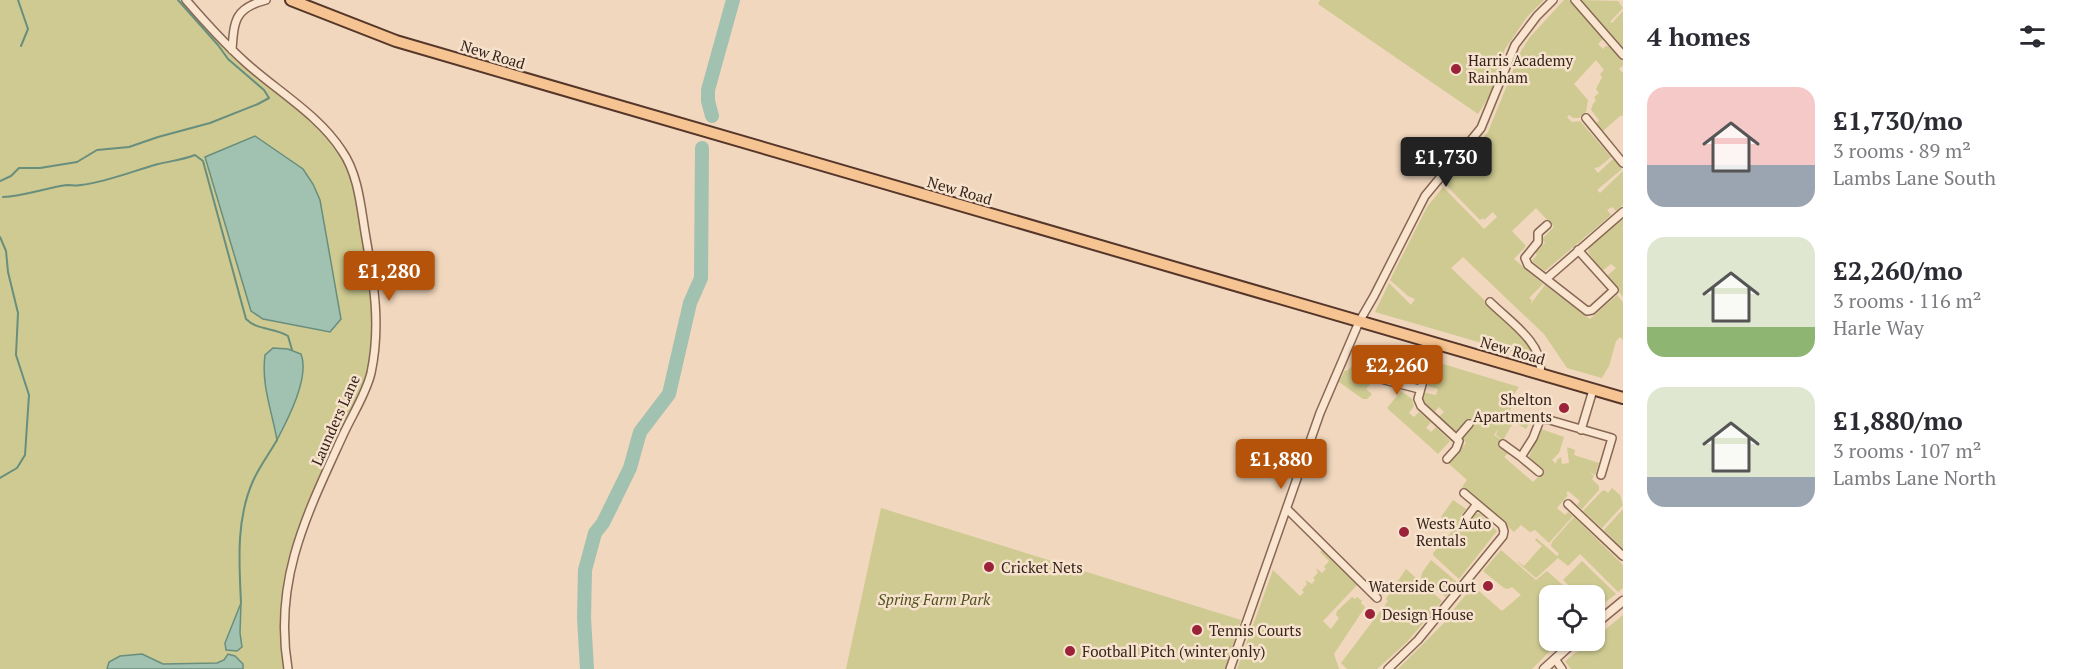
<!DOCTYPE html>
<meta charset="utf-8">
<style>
:root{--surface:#fff;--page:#f2f2f3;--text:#2b2b33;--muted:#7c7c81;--accent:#b45309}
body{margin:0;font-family:"PT Serif",serif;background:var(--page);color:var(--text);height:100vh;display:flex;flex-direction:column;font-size:22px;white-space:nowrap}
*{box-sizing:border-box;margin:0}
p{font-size:20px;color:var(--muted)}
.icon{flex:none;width:33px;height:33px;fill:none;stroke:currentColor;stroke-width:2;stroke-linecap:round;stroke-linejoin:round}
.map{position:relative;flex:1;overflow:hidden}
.sheet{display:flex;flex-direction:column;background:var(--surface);width:450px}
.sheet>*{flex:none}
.tools{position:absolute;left:1539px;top:585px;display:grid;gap:12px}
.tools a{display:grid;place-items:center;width:66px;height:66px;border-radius:12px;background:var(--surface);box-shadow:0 2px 4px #0004;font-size:30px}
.price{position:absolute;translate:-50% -51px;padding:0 14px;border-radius:6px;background:var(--accent);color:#fff;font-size:20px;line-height:39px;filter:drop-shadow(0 2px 3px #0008)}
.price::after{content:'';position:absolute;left:50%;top:36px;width:18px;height:14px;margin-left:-9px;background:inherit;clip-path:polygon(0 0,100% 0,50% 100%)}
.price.active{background:#222;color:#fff}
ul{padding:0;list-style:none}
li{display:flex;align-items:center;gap:18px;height:150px;padding:0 24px}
li span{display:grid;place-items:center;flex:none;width:168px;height:120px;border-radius:18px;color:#555}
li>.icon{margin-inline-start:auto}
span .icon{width:72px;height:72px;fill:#fffc;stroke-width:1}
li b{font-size:26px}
h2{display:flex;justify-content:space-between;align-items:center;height:72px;padding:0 24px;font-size:26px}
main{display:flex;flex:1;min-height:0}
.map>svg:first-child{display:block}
</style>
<main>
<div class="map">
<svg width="1623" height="669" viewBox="0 0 1623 669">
<rect width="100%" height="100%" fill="#f0d7bd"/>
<path fill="#ceca91" d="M 0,0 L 183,0 L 195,13 L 330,135 L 351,168 L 376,299 L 370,376 L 309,509 L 286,589 L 289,669 L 0,669 Z
M 1320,0 L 1544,0 L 1527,17 L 1505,49 L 1494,88 L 1478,114 L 1318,4 Z
M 1564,0 L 1572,0 L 1595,26 L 1603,39 L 1598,44 L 1603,49 L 1606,46 L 1611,46 L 1623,60 L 1623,65 L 1619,69 L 1623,73 L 1623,116 L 1620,116 L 1603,131 L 1597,123 L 1599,120 L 1591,110 L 1593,104 L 1596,100 L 1594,97 L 1599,93 L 1596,89 L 1602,77 L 1600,74 L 1604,70 L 1596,60 L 1574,84 L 1588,100 L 1586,112 L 1579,118 L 1573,118 L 1569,115 L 1567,117 L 1572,122 L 1580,121 L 1611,157 L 1599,167 L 1594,168 L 1598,173 L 1613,159 L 1622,169 L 1597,190 L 1600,193 L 1623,171 L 1623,205 L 1616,211 L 1612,207 L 1607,210 L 1611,215 L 1545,271 L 1532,261 L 1537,255 L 1535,252 L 1545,243 L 1542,239 L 1554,227 L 1536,208 L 1512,231 L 1526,246 L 1514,259 L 1543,284 L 1529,298 L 1532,300 L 1530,305 L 1545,285 L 1590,319 L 1617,295 L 1623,302 L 1623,340 L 1620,337 L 1616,341 L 1609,366 L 1602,378 L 1567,368 L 1544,334 L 1463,257 L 1451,268 L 1531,345 L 1537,359 L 1375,312 L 1389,283 L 1411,305 L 1415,299 L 1408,296 L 1390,280 L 1427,207 L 1443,187 L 1484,229 L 1497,217 L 1493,212 L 1484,220 L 1483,218 L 1480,220 L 1445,184 L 1488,132 L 1521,51 L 1530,37 Z
M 1577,0 L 1618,1 L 1623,8 L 1610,22 L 1612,23 L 1623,11 L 1623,52 Z
M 1623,219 L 1623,297 L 1607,276 L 1616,268 L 1611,264 L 1602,271 L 1588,252 L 1590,246 Z
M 1382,350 L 1421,361 L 1414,385 L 1380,376 L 1375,372 L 1371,377 L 1373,381 L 1366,389 L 1372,394 L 1367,399 L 1363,399 L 1339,382 L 1345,370 L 1347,371 L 1361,356 Z
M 1433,361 L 1519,387 L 1514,394 L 1510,412 L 1533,420 L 1531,425 L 1529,424 L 1526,429 L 1512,421 L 1513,423 L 1503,440 L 1496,435 L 1498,429 L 1494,435 L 1502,440 L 1500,446 L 1509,452 L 1504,457 L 1533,482 L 1544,471 L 1529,457 L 1541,429 L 1564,437 L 1559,453 L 1552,460 L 1556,464 L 1557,460 L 1561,457 L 1562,464 L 1569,463 L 1567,447 L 1575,450 L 1574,455 L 1599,463 L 1595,475 L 1589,472 L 1594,476 L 1592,479 L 1599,486 L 1599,490 L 1582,509 L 1577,505 L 1580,501 L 1568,491 L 1566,494 L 1568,495 L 1557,508 L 1565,515 L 1568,512 L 1573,516 L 1549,543 L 1535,530 L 1530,532 L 1521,525 L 1514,532 L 1462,487 L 1467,480 L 1448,463 L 1466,443 L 1462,438 L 1474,423 L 1469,419 L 1456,432 L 1439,417 L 1444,412 L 1439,407 L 1434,412 L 1422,400 L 1423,392 L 1436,395 L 1438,389 L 1428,386 L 1427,382 Z
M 1401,391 L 1412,399 L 1414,406 L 1409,413 L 1414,417 L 1419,412 L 1431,422 L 1426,428 L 1431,432 L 1436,427 L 1450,441 L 1438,454 L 1387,408 Z
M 1612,488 L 1620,495 L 1623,505 L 1602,528 L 1583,511 L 1602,491 L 1604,490 L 1608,493 Z
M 1453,500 L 1466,509 L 1460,518 L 1465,522 L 1473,514 L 1479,513 L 1497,531 L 1459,579 L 1433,555 L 1433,553 L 1454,529 L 1441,517 Z
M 881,508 L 1241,620 L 1225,669 L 846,669 Z
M 1623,509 L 1623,549 L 1604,530 Z
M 1574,517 L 1623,565 L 1623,588 L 1618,592 L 1580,554 L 1568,566 L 1558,558 L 1536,578 L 1515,560 L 1524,566 L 1542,546 L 1535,540 L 1536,538 L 1557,556 L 1559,554 L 1551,546 L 1552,542 Z
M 1323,549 L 1358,584 L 1323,621 L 1331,629 L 1339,618 L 1336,615 L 1337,611 L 1352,597 L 1355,599 L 1357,597 L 1362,601 L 1361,603 L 1365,607 L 1334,654 L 1339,669 L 1237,669 L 1273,570 L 1300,596 L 1304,592 L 1302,590 L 1307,584 L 1305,580 L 1312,584 L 1315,580 L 1313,578 L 1318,573 L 1316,568 L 1322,573 L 1326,569 L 1324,567 L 1329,561 L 1320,552 Z
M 1501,550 L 1536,580 L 1547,571 L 1574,595 L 1550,596 L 1550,640 L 1560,641 L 1532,669 L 1398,669 L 1450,617 L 1449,615 L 1473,586 L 1502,611 L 1521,595 L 1512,587 L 1508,589 L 1504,588 L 1483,571 Z
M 1431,560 L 1457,582 L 1446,597 L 1421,578 L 1422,573 Z
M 1582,561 L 1616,594 L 1595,610 L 1594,596 L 1579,595 L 1563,580 Z
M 1406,569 L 1442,601 L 1407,642 L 1377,669 L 1347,669 L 1341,663 L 1388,601 L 1386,599 Z
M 1623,615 L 1623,669 L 1571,669 L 1565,661 L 1591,641 L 1594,640 L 1595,638 Z"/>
<path fill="#a1c1b1" stroke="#688e7e" stroke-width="1.5" d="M 255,136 L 303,169 L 313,184 L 320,200 L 341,319 L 330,332 L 263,319 L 251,311 L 205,157 Z
M 273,348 L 288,349 L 301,354 C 310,377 288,419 277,440 C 272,411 261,385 265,355 Z
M 241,603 L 240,633 L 242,647 L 237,651 L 226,650 L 225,643 Z
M 142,654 L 163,664 L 217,663 L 224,660 L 228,654 L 235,656 L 243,664 L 243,669 L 107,669 L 109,662 L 120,656 Z"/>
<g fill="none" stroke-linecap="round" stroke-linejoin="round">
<path stroke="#688e7e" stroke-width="2" d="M 18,0 L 28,29 L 21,46
M 0,181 L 11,176 L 19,168 L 40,168 L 77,162 L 97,150 L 129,147 L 158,137 L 210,123 L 258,104 L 269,98 L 264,90 L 228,59 L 218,45 L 178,0
M 3,197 C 24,196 45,188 67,185 C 72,185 77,186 81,185 C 107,182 133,171 158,164 C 171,161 182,160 195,155 L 203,161 L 246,319 C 258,331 274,327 288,336 L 292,350
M 0,237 L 6,251 L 8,272 L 18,313 L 16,355 L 29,395 L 25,455 L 17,468 L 0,478
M 241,603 C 239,562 236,519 253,481 C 259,467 269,454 277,440"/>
<path stroke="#a1c1b1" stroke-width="14" d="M 712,116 L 708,101 L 708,90 L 733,0
M 587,669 L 584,618 L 585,570 L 595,533 L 603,523 L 630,468 L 640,432 L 669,394 L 690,303 L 701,278 L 702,148"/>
<g stroke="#886755" stroke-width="10">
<path id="minor" d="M 186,0 C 205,22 224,43 245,62 C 277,91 319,115 342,151 C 359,175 361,210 366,238 C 374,284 381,326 371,373 C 366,394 352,415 343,435 C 307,514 273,580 288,669
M 1575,0 L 1623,55
M 232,50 C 234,20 235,8 266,0
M 1586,118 L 1623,163
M 1578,250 L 1614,290 L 1592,310 L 1587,311 L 1546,279 L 1623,212
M 1546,279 L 1528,265 L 1525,258 L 1538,242 L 1538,233 L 1547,225
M 1490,302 C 1509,321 1545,344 1540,373
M 1434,342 L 1418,399 L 1421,406 L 1459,441 L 1456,449 L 1447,459
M 1381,379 L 1419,389
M 1581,430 L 1593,390
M 1457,438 L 1469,424
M 1503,444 L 1521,457
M 1539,472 L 1521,457 L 1533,438 L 1540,420 L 1546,419 L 1612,438 L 1601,475
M 1568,504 L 1623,556
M 1287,509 L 1377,598
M 1467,517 L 1477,504
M 1555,659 L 1562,669
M 1230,669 L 1320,413 L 1359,322 L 1374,296 L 1425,196 L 1481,128 L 1515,45 L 1537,16 L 1553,0
M 1388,669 L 1418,640 L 1503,536 L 1504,531 L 1502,525 L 1464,493"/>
</g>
<g stroke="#886755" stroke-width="11">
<path id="tertiary" d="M 1594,625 L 1623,601
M 1544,669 L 1576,640"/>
</g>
<g stroke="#55362a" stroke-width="14">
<path id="primary" d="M 291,0 L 396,41 L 1623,398"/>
</g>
<use href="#minor" stroke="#fae6d0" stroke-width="7"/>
<use href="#tertiary" stroke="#fae6d0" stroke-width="8"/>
<use href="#primary" stroke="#f6c492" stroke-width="10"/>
</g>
<g fill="#9a2339" stroke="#f7e3cd" stroke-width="2">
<circle cx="1456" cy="69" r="6"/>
<circle cx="1564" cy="408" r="6"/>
<circle cx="1404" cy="532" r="6"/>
<circle cx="989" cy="567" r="6"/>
<circle cx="1488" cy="586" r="6"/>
<circle cx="1370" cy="614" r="6"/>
<circle cx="1197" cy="630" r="6"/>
<circle cx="1070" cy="651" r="6"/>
</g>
<g text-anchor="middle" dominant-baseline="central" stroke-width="5" stroke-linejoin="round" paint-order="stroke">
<g font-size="15" fill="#37231b" stroke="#f7e3cd">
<text transform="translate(493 54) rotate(17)">New Road</text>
<text transform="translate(960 190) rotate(16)">New Road</text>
<text transform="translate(1513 350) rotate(16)">New Road</text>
<text transform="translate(335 420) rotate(-66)">Launders Lane</text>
</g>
<g font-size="15" fill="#37231b" stroke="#f7e3cd" text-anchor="start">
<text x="1468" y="60">Harris Academy<tspan x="1468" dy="17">Rainham</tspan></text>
<text x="1552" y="399" text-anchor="end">Shelton<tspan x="1552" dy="17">Apartments</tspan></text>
<text x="1416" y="523">Wests Auto<tspan x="1416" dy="17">Rentals</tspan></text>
<text x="1001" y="567">Cricket Nets</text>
<text x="1476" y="586" text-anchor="end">Waterside Court</text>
<text x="1382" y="614">Design House</text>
<text x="1209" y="630">Tennis Courts</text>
<text x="1082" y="651">Football Pitch (winter only)</text>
</g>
<g font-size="15" font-style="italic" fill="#505420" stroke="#f7e3cd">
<text x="934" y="599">Spring Farm Park</text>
</g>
</g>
</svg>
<div class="tools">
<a><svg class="icon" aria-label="locate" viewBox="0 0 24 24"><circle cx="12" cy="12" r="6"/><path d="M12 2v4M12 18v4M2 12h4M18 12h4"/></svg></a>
</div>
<b class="price active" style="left:1446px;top:188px">£1,730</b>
<b class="price" style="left:389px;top:302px">£1,280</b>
<b class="price" style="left:1397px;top:396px">£2,260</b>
<b class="price" style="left:1281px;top:490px">£1,880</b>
</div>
<section class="sheet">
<h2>4 homes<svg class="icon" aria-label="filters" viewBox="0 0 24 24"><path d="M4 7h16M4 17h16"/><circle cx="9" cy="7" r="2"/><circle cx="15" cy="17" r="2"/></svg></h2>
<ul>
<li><span style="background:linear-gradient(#f6c9c9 65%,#9aa5b1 0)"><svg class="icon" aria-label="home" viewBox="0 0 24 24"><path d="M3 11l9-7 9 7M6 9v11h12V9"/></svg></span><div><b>£1,730/mo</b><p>3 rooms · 89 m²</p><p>Lambs Lane South</p></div></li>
<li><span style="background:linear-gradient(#dfe7d0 75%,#8fb573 0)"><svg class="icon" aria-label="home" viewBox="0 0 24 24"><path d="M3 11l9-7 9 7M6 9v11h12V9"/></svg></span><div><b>£2,260/mo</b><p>3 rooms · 116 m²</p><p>Harle Way</p></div></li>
<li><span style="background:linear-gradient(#dfe7d0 75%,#9aa5b1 0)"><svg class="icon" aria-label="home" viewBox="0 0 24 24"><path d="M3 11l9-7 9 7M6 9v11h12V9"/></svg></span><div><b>£1,880/mo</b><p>3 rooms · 107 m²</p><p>Lambs Lane North</p></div></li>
</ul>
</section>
</main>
